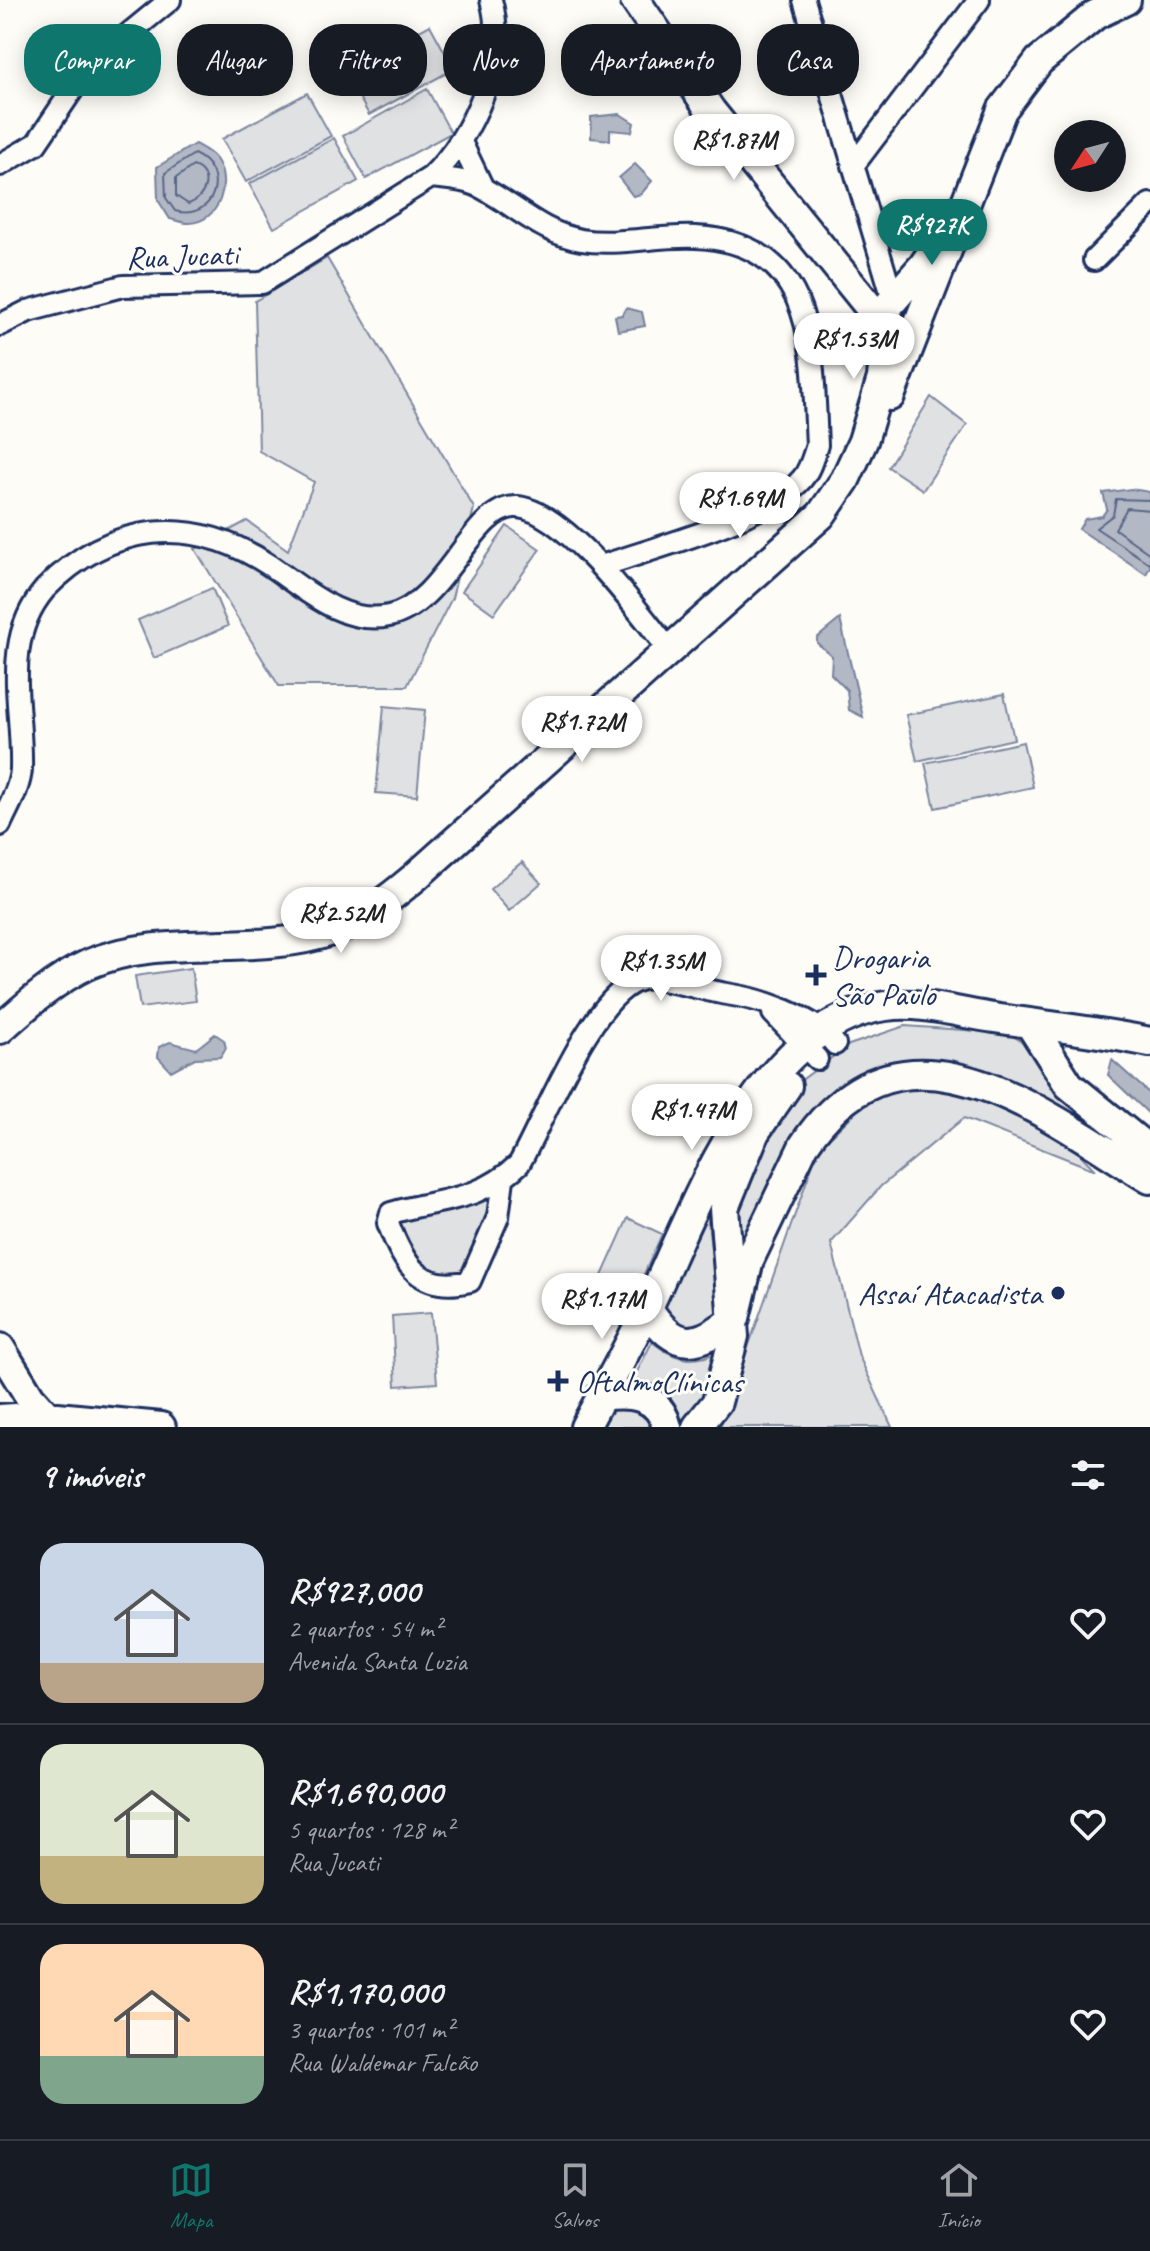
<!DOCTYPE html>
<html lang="pt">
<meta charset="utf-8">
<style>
:root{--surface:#171b24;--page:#242831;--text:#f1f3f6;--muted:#9ea1a6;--line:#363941;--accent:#0f766e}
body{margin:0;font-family:Caveat,sans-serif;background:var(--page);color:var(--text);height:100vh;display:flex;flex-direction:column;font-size:30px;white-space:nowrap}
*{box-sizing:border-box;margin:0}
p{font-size:26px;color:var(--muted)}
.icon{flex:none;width:44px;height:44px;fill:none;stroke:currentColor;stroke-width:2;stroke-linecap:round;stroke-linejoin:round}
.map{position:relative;height:1427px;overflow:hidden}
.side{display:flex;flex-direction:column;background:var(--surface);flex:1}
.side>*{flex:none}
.hud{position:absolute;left:24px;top:24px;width:1102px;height:72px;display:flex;gap:16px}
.needle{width:52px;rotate:234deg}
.tools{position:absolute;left:1054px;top:120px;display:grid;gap:16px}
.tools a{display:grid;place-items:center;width:72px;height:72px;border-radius:50%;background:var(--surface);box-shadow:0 4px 20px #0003;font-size:40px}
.price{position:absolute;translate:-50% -68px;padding:0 18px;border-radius:28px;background:#fff;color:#222;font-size:26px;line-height:52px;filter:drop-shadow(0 2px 4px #0008)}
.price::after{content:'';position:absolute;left:50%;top:48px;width:24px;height:18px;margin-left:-12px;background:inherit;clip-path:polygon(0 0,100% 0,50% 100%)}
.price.on{background:var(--accent);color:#fff}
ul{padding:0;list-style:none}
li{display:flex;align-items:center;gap:24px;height:200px;padding:0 40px}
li+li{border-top:2px solid var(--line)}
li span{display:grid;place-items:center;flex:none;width:224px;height:160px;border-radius:24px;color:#555}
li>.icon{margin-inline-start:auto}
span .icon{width:96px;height:96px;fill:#fffc;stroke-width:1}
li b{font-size:34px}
h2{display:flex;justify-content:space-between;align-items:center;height:96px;padding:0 40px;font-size:34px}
.pill{padding:0 28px;border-radius:32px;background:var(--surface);box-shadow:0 4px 20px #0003;font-size:28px;line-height:72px}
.pill.on{background:var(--accent);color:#fff}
.tab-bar{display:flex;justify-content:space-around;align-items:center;height:112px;border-top:2px solid var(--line);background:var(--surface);font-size:22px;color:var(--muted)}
.tab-bar a{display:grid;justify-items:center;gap:4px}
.tab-bar .on{color:var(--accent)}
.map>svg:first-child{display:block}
</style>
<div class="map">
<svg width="1150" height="1427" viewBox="0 0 1150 1427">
<rect width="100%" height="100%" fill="#fdfcf7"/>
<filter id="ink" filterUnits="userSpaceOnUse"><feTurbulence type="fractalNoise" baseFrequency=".0125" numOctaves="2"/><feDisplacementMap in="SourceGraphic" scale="16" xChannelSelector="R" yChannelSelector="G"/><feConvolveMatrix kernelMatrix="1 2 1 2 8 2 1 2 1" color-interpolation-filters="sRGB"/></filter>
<g filter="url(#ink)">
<path fill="#e0e1e3" stroke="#7e88a0" stroke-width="2" d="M 430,25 L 454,69 L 369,115 L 345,72 Z
M 427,89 L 451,133 L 366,179 L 343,136 Z
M 307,93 L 331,136 L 246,182 L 222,139 Z
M 334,138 L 358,181 L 274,228 L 249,184 Z
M 327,258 L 474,508 L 452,598 L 407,686 L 279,686 L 195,549 L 247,521 L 288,550 L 314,482 L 259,451 L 255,301 Z
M 931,397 L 967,425 L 923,490 L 888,467 Z
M 507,526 L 540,549 L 494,614 L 462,591 Z
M 212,588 L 228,626 L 154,658 L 138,620 Z
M 1004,694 L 1014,739 L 917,761 L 906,715 Z
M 384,706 L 425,710 L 417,796 L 376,793 Z
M 1023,742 L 1033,787 L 935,808 L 925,763 Z
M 522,862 L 541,883 L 509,911 L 490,889 Z
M 191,968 L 196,1001 L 140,1008 L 135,976 Z
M 905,1026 L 1007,1033 L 1033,1047 L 1111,1133 L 984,1069 L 944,1063 L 826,1103 L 740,1271 L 735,1223 L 755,1160 L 788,1090 L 849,1045 Z
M 916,1083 L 987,1093 L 1061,1134 L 1095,1170 L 964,1118 L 881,1186 L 831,1243 L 859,1356 L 892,1427 L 720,1427 L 818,1149 L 867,1101 Z
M 491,1193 L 479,1251 L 468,1276 L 431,1274 L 409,1250 L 396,1217 L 441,1212 Z
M 706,1204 L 718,1312 L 705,1322 L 676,1327 L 660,1308 Z
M 628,1218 L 662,1234 L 631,1303 L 597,1287 Z
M 431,1313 L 437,1383 L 396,1386 L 392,1316 Z
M 652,1342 C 678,1362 694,1364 723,1350 L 693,1427 L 682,1427 C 674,1397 658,1396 631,1384 Z
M 635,1405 L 650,1413 L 656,1427 L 597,1427 L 617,1407 Z"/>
<path fill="#b3b8c5" stroke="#76819c" stroke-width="2" d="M 620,114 L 634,123 L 632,132 L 610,130 L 610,140 L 591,138 L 591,117 Z
M 195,144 C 202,148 211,152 216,159 C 232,182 220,222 189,223 C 183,223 175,220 170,219 L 158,200 L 157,167 Z
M 635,164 L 652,181 L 641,194 L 633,196 L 619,178 Z
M 626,308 L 642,312 L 645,326 L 618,331 L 615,316 L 622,315 Z
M 1131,489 L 1150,492 L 1150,567 L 1146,574 L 1079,529 L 1085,519 L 1102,516 L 1107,509 L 1103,493 Z
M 840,619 L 863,717 L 849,710 L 847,690 L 831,674 L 832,656 L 817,643 L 817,638 Z
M 215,1034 L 224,1040 L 226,1048 L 220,1057 L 195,1058 L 171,1071 L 158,1057 L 159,1047 L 170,1042 L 196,1049 Z
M 1112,1060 L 1150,1094 L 1149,1114 L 1108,1075 Z"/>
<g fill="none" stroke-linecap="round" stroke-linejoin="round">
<path stroke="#586687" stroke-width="2" d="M 194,154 C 231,170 215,222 175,211 L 166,198 L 165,173 Z
M 193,166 C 214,173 206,199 188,204 L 176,196 L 176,178 Z
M 1150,500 L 1116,499 L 1113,515 L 1096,528 L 1150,564
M 1150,510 L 1127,508 L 1115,529 L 1150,554"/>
<g stroke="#1b2f5e" stroke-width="26">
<path id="street" d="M 804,0 L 893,299
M 461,142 L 483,188
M 0,165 L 36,144 L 88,67 L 170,0
M 853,166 L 979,0
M 431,177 C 473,135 508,60 491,0
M 1094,260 L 1150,204
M 0,325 L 28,311 L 123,286 L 262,283 L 431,177 C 449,179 469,180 484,189 C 517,207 542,233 581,240 C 618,246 658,235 696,237 C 819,243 812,353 817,445 C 813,457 810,470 802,479 C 767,519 653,548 602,566
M 0,825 C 8,807 20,788 21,769 C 23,706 0,642 45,589 C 110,522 192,514 269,565 C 303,588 344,626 389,616 C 446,604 473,503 518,507 C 567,512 640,614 670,651
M 773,1013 L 817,1059
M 503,1179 L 498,1217 L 470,1281 C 420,1293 404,1265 388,1223 L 391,1213 C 441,1198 477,1203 519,1164 C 544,1121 593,990 643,979 C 659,976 706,991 727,994 C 761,999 814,1016 835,1044"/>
</g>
<g stroke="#1b2f5e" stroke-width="34">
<path id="secondary" d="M 635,0 L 711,111 L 892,335
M 890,396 L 1002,110 L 1039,61 L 1095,15 L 1126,0
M 1030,1024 L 1069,1085 L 1150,1151
M 0,1029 C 27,1005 56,979 89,964 C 166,931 253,958 332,931 C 362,920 390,898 414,878 L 821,515 L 845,480 L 863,441 L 882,378 L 888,306 L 923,266 L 957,217
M 648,1309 C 676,1352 697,1348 735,1318
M 735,1318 L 749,1260 L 804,1145 C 903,998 1043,1114 1150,1179
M 0,1348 L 30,1397 L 47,1416
M 601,1396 C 630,1392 659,1394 667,1427
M 0,1419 L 47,1416 L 161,1427
M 585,1427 C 607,1386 630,1345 650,1303 C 696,1205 760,1022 886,1006 C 920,1001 960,1013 994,1018 C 1046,1026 1098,1031 1150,1042
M 697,1427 L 717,1402 L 734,1336 L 724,1208 L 755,1132 L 787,1086"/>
</g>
<use href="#street" stroke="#fdfcf7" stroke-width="20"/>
<use href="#secondary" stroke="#fdfcf7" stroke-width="28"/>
</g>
</g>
<g fill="#1b2f5e" stroke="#fdfcf7" stroke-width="3">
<path d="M812 963h8v8h8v8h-8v8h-8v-8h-8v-8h8z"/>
<circle cx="1058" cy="1293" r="8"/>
<path d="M554 1369h8v8h8v8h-8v8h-8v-8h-8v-8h8z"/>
</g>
<g text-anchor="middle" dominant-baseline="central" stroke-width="6" stroke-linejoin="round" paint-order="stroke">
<g font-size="32" fill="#1b2f5e" stroke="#fdfcf7">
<text transform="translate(182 256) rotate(-2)">Rua Jucati</text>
</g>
<g font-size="32" fill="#1b2f5e" stroke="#fdfcf7" text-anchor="start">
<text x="832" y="957">Drogaria<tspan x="832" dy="37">São Paulo</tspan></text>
<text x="1042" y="1293" text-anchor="end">Assaí Atacadista</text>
<text x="576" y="1381">OftalmoClínicas</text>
</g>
</g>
</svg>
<div class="tools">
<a><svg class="needle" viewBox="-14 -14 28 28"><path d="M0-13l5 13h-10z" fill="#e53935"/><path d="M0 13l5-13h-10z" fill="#9ea1a6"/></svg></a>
</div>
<b class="price" style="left:734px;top:182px">R$1.87M</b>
<b class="price on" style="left:932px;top:267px">R$927K</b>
<b class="price" style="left:854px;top:381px">R$1.53M</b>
<b class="price" style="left:740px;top:540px">R$1.69M</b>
<b class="price" style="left:582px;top:764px">R$1.72M</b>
<b class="price" style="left:341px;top:955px">R$2.52M</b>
<b class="price" style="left:661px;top:1003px">R$1.35M</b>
<b class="price" style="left:692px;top:1152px">R$1.47M</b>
<b class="price" style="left:602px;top:1341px">R$1.17M</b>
<div class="hud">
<a class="pill on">Comprar</a>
<a class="pill">Alugar</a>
<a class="pill">Filtros</a>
<a class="pill">Novo</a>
<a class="pill">Apartamento</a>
<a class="pill">Casa</a>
</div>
</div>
<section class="side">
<h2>9 imóveis<svg class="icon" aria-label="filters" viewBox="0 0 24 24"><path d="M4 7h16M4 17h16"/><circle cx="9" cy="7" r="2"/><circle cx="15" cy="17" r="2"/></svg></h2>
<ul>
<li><span style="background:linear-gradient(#c9d6e8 75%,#b9a48a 0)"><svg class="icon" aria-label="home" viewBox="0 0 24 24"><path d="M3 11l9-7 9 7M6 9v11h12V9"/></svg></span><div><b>R$927,000</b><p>2 quartos · 54 m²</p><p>Avenida Santa Luzia</p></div><svg class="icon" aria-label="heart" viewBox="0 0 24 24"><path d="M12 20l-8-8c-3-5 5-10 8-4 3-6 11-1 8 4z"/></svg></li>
<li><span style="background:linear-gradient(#dfe7d0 70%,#c2b280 0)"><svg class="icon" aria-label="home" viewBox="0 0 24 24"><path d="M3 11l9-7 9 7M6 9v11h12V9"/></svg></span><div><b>R$1,690,000</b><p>5 quartos · 128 m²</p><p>Rua Jucati</p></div><svg class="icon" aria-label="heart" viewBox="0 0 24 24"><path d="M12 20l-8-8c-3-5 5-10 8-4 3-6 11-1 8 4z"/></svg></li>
<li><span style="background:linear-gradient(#ffd9b3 70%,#7fa58c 0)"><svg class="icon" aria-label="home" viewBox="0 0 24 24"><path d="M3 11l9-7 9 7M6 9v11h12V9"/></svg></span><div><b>R$1,170,000</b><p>3 quartos · 101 m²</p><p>Rua Waldemar Falcão</p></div><svg class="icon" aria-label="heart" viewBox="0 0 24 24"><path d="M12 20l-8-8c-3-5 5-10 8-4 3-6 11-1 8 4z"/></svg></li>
</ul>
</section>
<nav class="tab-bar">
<a class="on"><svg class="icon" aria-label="map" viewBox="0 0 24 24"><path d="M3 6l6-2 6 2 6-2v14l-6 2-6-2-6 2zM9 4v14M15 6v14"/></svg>Mapa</a>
<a><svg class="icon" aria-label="saved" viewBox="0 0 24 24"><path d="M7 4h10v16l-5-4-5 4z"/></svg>Salvos</a>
<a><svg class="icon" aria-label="home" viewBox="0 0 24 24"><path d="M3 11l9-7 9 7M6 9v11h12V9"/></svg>Início</a>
</nav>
